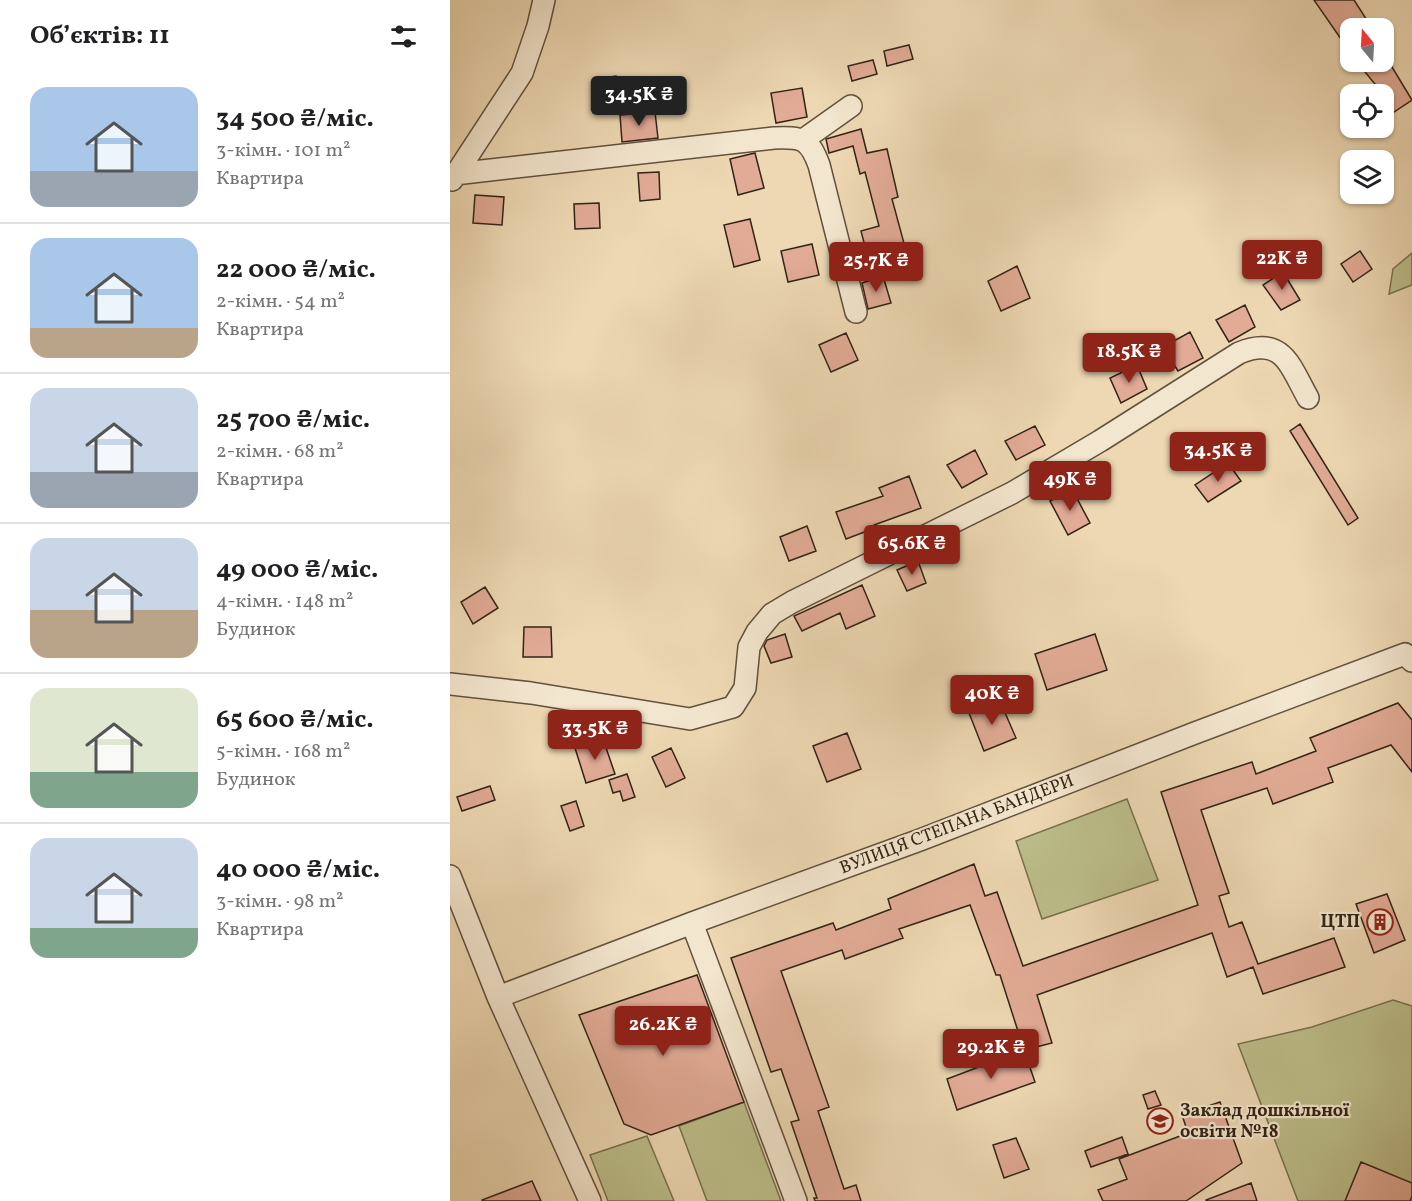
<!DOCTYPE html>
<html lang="uk">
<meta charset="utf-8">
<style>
:root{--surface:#fff;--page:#f2f2f2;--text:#202124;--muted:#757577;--line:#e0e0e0;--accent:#8f2418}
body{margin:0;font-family:Vollkorn,serif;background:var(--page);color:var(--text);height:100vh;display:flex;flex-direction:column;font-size:22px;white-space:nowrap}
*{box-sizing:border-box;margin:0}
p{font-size:20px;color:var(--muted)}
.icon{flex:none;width:33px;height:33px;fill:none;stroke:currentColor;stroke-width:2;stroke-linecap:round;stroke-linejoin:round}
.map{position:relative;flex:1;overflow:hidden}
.side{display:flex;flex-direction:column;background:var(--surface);width:450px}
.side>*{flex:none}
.needle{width:39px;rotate:342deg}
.fabs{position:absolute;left:890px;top:18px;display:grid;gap:12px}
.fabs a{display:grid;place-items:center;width:54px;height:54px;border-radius:12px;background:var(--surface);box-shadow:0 2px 4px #0004;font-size:30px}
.price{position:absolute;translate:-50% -51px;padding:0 14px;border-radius:6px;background:var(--accent);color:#fff;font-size:20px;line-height:39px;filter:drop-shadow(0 2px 3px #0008)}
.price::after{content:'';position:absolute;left:50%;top:36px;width:18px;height:14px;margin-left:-9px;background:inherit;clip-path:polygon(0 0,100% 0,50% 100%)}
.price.on{background:#222;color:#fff}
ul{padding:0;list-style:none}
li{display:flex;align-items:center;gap:18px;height:150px;padding:0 30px}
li+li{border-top:2px solid var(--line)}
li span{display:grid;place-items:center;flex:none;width:168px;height:120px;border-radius:18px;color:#555}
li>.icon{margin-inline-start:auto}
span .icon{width:72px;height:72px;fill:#fffc;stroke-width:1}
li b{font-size:26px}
h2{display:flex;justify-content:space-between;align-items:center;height:72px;padding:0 30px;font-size:26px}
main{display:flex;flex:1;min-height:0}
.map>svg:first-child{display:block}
</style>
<main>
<section class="side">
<h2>Об’єктів: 11<svg class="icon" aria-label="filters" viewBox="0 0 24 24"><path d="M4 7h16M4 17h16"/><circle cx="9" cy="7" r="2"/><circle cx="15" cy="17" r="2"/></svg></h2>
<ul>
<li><span style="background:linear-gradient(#a9c7e8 70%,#9aa5b1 0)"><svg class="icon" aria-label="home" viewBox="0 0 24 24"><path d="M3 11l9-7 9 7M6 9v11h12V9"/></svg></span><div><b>34 500 ₴/міс.</b><p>3-кімн. · 101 m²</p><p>Квартира</p></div></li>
<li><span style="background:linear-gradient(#a9c7e8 75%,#b9a48a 0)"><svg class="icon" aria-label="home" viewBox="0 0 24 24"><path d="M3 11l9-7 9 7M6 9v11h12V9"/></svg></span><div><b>22 000 ₴/міс.</b><p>2-кімн. · 54 m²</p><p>Квартира</p></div></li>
<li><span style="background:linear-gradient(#c9d6e8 70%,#9aa5b1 0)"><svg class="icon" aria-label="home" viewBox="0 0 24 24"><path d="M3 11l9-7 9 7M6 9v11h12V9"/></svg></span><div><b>25 700 ₴/міс.</b><p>2-кімн. · 68 m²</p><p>Квартира</p></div></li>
<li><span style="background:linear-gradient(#c9d6e8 60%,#b9a48a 0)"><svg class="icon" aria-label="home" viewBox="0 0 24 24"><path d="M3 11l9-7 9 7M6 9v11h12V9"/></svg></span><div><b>49 000 ₴/міс.</b><p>4-кімн. · 148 m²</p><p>Будинок</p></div></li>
<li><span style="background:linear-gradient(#dfe7d0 70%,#7fa58c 0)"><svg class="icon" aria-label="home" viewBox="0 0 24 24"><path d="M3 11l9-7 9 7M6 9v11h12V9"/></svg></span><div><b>65 600 ₴/міс.</b><p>5-кімн. · 168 m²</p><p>Будинок</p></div></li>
<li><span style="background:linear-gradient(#c9d6e8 75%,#7fa58c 0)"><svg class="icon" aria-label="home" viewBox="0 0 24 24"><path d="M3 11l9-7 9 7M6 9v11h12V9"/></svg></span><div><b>40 000 ₴/міс.</b><p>3-кімн. · 98 m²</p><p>Квартира</p></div></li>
</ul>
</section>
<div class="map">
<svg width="962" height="1201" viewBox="0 0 962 1201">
<rect width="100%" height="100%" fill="#edd8b3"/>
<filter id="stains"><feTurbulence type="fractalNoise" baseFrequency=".00333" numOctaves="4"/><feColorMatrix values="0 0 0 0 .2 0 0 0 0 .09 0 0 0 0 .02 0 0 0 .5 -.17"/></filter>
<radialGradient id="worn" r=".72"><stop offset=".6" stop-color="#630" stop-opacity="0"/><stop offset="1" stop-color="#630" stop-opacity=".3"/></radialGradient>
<path fill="#bcbe8a" stroke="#777150" stroke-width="1.5" d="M 962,253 L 962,285 L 939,294 L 943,269 Z
M 677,799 L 708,880 L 592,919 L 566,841 Z
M 943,1000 L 962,1006 L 962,1201 L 848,1201 L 788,1044 L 862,1027 Z
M 294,1102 L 331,1201 L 257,1201 L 229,1126 Z
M 197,1136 L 224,1201 L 158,1201 L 140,1155 Z"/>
<path fill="#e2ab96" stroke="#322416" stroke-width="1.5" d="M 864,0 L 904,0 L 922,28 L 900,28 L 900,52 Z
M 459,45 L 463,59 L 437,66 L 434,51 Z
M 423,60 L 427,74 L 402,81 L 398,66 Z
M 907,62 L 939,62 L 962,100 L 941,114 L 933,104 L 933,94 Z
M 166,76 L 170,100 L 150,103 L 146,79 Z
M 352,88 L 357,117 L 326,123 L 321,93 Z
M 205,112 L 208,138 L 172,142 L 170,115 Z
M 411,129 L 417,153 L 437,149 L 448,197 L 442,199 L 455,247 L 418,258 L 411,231 L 429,226 L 415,172 L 410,174 L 403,146 L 379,153 L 376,139 Z
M 305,153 L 314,188 L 288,195 L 280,159 Z
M 209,172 L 210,199 L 190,201 L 188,173 Z
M 25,195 L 54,197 L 52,225 L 23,223 Z
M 149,203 L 150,228 L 125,229 L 124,204 Z
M 300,219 L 310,260 L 284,267 L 274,225 Z
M 362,244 L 369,275 L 338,282 L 331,251 Z
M 910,251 L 922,269 L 903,282 L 891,264 Z
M 567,266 L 580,298 L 551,311 L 538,281 Z
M 833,272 L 850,300 L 831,310 L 813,285 Z
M 433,276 L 441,303 L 418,309 L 412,283 Z
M 795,305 L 805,327 L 779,342 L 766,320 Z
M 740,332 L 753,358 L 728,371 L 713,347 Z
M 396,333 L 408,360 L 381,372 L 369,345 Z
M 687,365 L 697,389 L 671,403 L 660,378 Z
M 850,424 L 908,518 L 898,525 L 840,431 Z
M 585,426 L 595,445 L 566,460 L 555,441 Z
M 525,450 L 537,474 L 512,488 L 497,465 Z
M 778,463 L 791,481 L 758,502 L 745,485 Z
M 459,476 L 471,508 L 424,525 L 425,528 L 396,539 L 386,512 L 433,496 L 429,488 Z
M 622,489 L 640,523 L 618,535 L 600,501 Z
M 357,526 L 366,551 L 339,561 L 330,537 Z
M 468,561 L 476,583 L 457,591 L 447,570 Z
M 412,585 L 425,616 L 396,629 L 390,613 L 352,631 L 344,616 Z
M 35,587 L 48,608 L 23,624 L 11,602 Z
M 74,627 L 101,627 L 102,657 L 73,657 Z
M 335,634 L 342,657 L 321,663 L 314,646 L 317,640 Z
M 645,634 L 657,670 L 597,690 L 585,654 Z
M 550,701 L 566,738 L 534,751 L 519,713 Z
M 948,703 L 962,720 L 962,772 L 941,745 L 878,768 L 883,782 L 823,804 L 817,788 L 751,810 L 779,893 L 769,896 L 779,927 L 792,922 L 808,964 L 884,938 L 895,967 L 813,994 L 803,967 L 777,977 L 762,933 L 587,995 L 602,1043 L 574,1050 L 550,975 L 546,975 L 520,905 L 449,929 L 453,938 L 395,959 L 392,950 L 331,971 L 379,1107 L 368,1111 L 394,1189 L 406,1185 L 411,1201 L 365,1201 L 364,1198 L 367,1198 L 341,1122 L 349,1120 L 331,1069 L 321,1072 L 281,958 L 383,923 L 386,930 L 441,909 L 438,899 L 524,864 L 535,896 L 547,892 L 573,966 L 748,905 L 711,792 L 802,762 L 806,774 L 866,751 L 860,738 Z
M 397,733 L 411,769 L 377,782 L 363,746 Z
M 153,739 L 165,774 L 136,783 L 125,748 Z
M 221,748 L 235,778 L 216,787 L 202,757 Z
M 177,774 L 185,797 L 173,801 L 170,791 L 163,793 L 159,780 Z
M 40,786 L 45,800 L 12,811 L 7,797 Z
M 126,801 L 134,826 L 120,831 L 111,806 Z
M 937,894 L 955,940 L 924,953 L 906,904 Z
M 247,975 L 294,1102 L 201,1135 L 174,1124 L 129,1015 Z
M 574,1050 L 585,1082 L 507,1110 L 497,1079 Z
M 705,1091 L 711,1105 L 698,1109 L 693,1095 Z
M 770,1102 L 792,1163 L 736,1201 L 653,1201 L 648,1190 L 677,1179 L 669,1159 L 738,1133 L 732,1115 Z
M 672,1137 L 678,1154 L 641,1167 L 635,1151 Z
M 566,1138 L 579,1169 L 554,1178 L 543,1145 Z
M 911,1162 L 962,1183 L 962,1196 L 960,1201 L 895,1201 Z
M 82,1181 L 91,1201 L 32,1201 L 32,1200 Z
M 801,1183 L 807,1201 L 756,1201 L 756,1200 Z"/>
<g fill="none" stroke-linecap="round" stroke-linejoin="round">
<g stroke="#61513d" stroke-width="24">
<path id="minor" d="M 353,140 L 401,106
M 5,174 L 324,138 C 352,137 359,138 369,165 L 406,312
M 2,180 L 72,73 L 88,26 L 94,0
M 0,684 L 81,693 L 240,719 L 283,707 L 295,688 L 299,647 L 307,632 L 322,614 L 342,602 L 562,493 L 650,441 L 789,353 C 833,335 840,366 858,398
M 0,876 L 48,997 L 140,1201
M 242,923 L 346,1201
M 48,997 L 242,923 L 470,840 L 745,733 L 955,654 L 962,661"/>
</g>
<use href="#minor" stroke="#f3e6ce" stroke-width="21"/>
</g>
<defs>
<g id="building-ring" transform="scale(1.35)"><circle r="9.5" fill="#f3e6ce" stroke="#8f2418" stroke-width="1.5"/><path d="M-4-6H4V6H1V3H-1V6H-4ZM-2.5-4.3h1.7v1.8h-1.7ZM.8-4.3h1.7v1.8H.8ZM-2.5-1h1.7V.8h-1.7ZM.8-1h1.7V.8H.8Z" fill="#8f2418"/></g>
<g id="school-ring" transform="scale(1.35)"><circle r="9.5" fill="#f3e6ce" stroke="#8f2418" stroke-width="1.5"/><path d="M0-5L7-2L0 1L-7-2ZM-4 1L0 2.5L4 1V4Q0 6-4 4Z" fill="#8f2418"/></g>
</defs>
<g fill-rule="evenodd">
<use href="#building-ring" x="930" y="922"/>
<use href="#school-ring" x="710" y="1121"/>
</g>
<g text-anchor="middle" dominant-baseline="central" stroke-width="4.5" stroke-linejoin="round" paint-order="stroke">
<g font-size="18" fill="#322416" stroke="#f3e6ce">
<text transform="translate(507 825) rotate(-21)">ВУЛИЦЯ СТЕПАНА БАНДЕРИ</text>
</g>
<g font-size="18" font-weight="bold" fill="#322416" stroke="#f3e6ce" text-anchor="end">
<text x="910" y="922">ЦТП</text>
<text x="730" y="1111" text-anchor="start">Заклад дошкільної<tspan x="730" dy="21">освіти №18</tspan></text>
</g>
</g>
<rect width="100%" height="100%" filter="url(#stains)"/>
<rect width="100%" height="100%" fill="url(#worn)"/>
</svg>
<div class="fabs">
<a><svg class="needle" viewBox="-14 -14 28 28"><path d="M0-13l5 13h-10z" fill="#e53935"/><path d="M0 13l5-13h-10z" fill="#757577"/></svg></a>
<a><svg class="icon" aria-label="locate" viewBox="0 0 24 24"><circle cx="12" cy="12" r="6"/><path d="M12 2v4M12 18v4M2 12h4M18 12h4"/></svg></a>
<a><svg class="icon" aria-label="layers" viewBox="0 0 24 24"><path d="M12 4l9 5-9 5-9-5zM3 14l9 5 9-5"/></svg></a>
</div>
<b class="price on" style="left:189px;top:127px">34.5K ₴</b>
<b class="price" style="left:832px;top:291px">22K ₴</b>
<b class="price" style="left:426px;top:293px">25.7K ₴</b>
<b class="price" style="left:679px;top:384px">18.5K ₴</b>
<b class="price" style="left:768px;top:483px">34.5K ₴</b>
<b class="price" style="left:620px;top:512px">49K ₴</b>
<b class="price" style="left:462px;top:576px">65.6K ₴</b>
<b class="price" style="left:542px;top:726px">40K ₴</b>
<b class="price" style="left:145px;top:761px">33.5K ₴</b>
<b class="price" style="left:213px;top:1057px">26.2K ₴</b>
<b class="price" style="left:541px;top:1080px">29.2K ₴</b>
</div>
</main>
